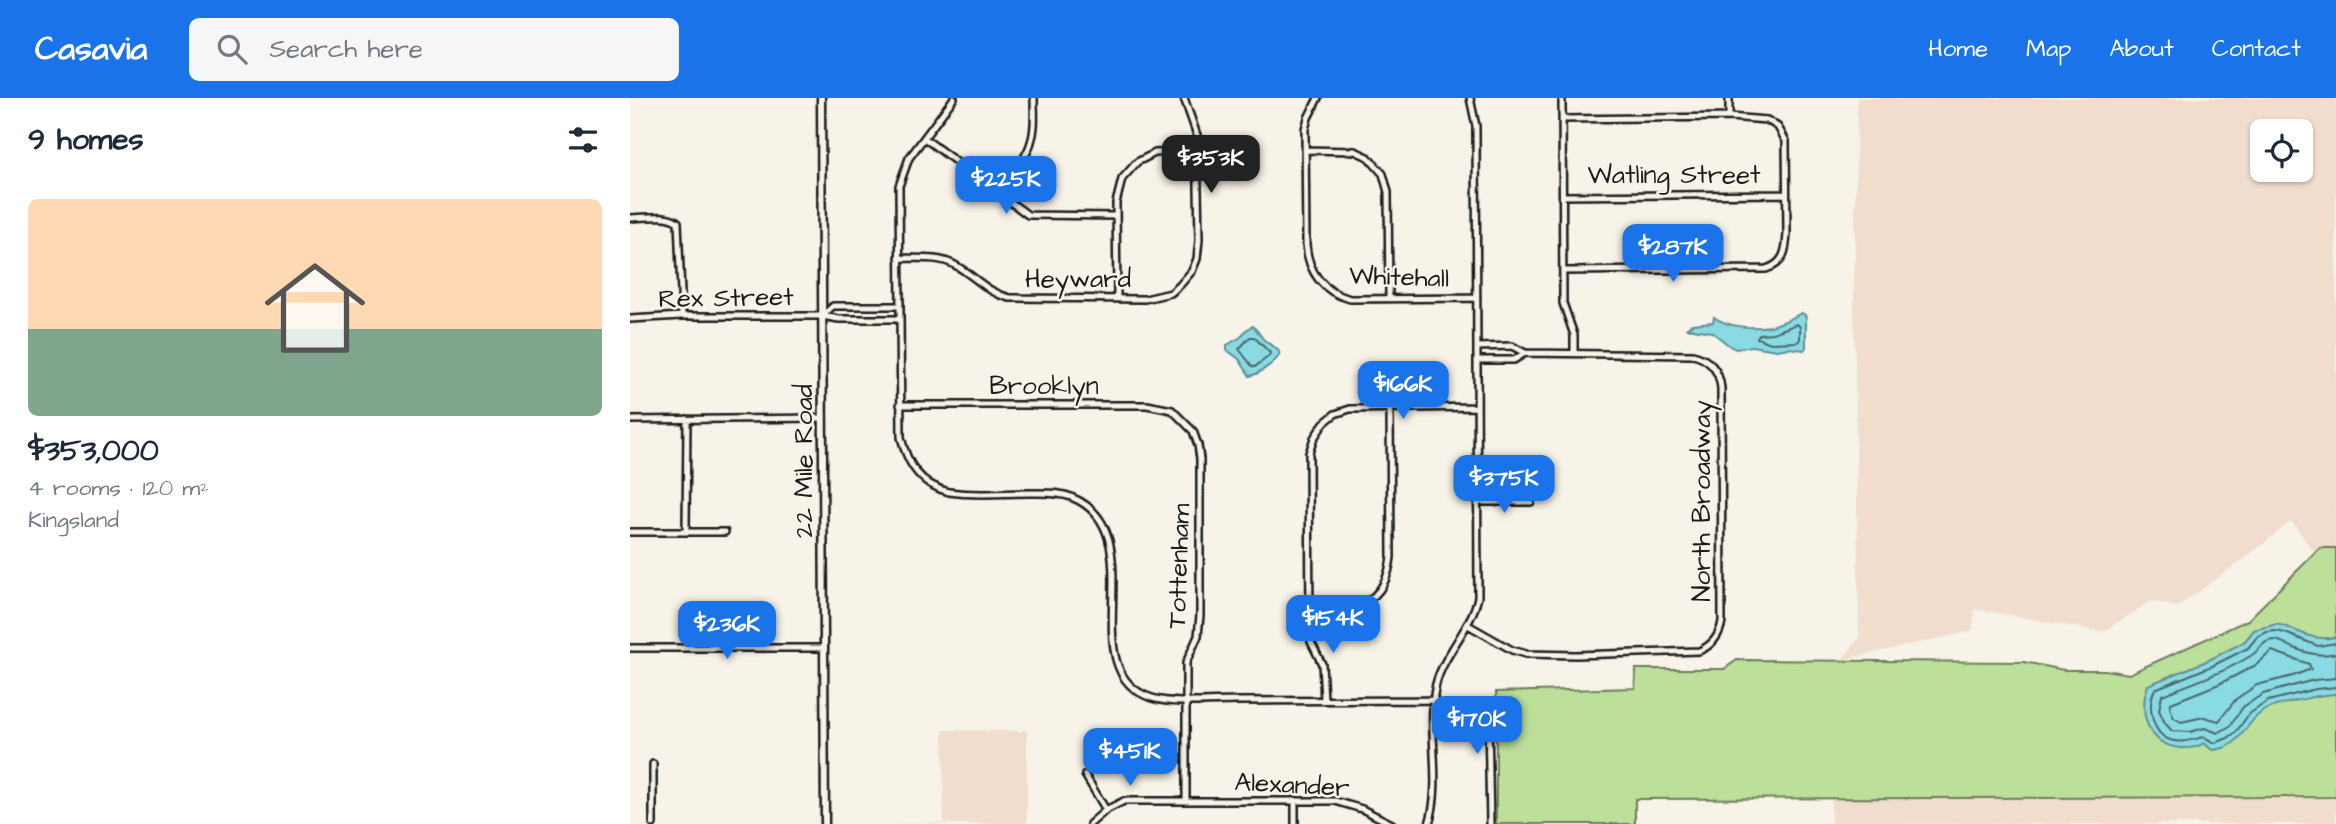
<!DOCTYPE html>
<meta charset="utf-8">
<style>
:root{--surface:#fff;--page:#f6f6f7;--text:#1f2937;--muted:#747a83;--accent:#1a73e8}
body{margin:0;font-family:"Architects Daughter",sans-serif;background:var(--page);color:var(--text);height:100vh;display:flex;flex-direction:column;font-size:26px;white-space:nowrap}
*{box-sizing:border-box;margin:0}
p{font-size:23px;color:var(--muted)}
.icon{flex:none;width:38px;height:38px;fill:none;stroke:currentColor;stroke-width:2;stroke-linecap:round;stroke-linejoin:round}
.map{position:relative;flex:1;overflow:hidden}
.details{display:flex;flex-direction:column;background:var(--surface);width:630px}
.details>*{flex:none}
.controls{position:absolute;left:1620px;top:21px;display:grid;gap:14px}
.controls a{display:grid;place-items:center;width:63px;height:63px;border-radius:10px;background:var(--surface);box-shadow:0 2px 5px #0004;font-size:35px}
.price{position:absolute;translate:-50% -60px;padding:0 16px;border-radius:14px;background:var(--accent);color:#fff;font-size:23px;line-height:46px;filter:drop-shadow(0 2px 4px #0008)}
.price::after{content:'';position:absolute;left:50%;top:42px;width:21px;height:16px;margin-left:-10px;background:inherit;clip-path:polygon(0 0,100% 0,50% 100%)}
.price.on{background:#222;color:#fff}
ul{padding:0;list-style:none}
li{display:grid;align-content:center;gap:14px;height:371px;padding:0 28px}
li span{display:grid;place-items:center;height:217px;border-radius:10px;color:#555}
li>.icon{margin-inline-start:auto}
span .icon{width:126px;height:126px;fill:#fffc;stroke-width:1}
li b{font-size:30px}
h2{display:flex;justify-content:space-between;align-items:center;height:84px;padding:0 28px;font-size:30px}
header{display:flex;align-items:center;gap:42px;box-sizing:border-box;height:98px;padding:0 35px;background:var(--accent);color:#fff}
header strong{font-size:33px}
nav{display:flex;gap:38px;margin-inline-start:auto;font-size:24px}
.search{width:490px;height:63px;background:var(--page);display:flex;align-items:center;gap:18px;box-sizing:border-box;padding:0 24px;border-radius:10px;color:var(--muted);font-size:26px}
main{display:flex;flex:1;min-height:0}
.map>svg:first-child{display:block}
</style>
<header>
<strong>Casavia</strong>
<div class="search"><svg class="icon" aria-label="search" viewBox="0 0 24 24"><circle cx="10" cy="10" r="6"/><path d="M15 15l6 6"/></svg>Search here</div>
<nav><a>Home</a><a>Map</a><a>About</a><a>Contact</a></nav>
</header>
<main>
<section class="details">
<h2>9 homes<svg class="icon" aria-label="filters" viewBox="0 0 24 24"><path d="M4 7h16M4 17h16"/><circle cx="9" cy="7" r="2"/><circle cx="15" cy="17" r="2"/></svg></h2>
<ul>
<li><span style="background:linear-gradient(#ffd9b3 60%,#7fa58c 0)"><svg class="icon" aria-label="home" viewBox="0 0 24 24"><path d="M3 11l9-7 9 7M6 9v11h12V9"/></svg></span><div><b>$353,000</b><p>4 rooms · 120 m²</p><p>Kingsland</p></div></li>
</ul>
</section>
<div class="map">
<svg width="1706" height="726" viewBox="0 0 1706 726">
<rect width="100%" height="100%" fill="#f7f3e8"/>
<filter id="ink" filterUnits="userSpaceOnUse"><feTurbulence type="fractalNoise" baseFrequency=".0143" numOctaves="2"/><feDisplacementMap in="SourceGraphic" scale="14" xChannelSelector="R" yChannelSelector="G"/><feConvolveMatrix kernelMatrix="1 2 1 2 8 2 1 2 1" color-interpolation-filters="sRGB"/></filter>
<g filter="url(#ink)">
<path fill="#f0ddce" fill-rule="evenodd" d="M 1227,0 L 1706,0 L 1706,450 L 1690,450 L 1685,455 L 1661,423 L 1622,455 L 1547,509 L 1521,503 L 1473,534 L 1345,511 L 1342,533 L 1212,562 L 1229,540 L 1224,209 ZM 1633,33 L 1671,33 L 1671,72 L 1633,72 Z
M 313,632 L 397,633 L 397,726 L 257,726 L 314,725 Z
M 1706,699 L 1706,726 L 1201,726 L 1201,700 Z"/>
<path fill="#bcdf99" stroke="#6c7e5a" stroke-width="2" d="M 1690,450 L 1706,450 L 1706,699 L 1005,701 L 1005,726 L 866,726 L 866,594 L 1005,590 L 1006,571 L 1094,571 L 1107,562 L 1394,564 L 1434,572 L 1475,572 L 1499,576 L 1618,522 Z"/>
<path fill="#8adae4" stroke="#5e8e94" stroke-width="2" d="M 1172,215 L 1176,218 L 1176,249 L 1174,252 L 1159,250 L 1147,252 L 1122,248 L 1106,251 L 1101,249 L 1082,234 L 1057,230 L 1062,226 L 1083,224 L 1084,219 C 1097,229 1123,231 1140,228 C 1151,226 1162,220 1172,215 Z
M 623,228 C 627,232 630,237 634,242 C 644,251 659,252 641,266 C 633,272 629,276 620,278 L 609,261 L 597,252 L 597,247 L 611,239 L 616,232 Z
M 1647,526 C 1670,532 1680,544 1706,539 L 1706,596 C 1692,596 1643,607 1632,614 C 1612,628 1612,650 1582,652 L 1574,645 C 1567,650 1560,650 1552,650 C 1518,648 1508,616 1518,587 L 1579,562 L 1614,544 L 1624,532 Z"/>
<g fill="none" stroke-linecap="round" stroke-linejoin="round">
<path stroke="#48686c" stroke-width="2" d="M 1167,226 L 1170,229 L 1170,241 L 1168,244 L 1141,245 L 1127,240 L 1129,236 L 1143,235 Z
M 620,239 L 624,239 L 640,255 L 639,258 L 625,269 L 622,268 L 609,251 Z
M 1706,545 L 1688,548 L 1655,535 L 1646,533 L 1637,534 L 1628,538 L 1618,550 L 1582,568 L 1525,591 C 1517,606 1521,635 1540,642 C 1552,646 1564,641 1574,639 L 1585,645 L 1598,640 L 1606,634 L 1619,616 L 1638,603 L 1686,591 L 1706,589
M 1642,553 L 1679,566 L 1681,571 L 1663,578 L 1627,587 L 1606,601 L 1589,623 L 1574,619 L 1551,624 L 1544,620 L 1540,610 L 1541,605 L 1589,586 L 1626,567 Z
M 1706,555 C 1691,559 1678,556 1664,550 C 1657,547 1651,542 1643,542 C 1632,543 1630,552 1622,557 C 1594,575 1562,585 1532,597 L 1529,612 L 1535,625 L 1542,633 L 1560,634 L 1575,630 L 1588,635 L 1600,628 L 1613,609 L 1633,596 L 1684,582 L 1706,580"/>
<g stroke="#1c1c1c" stroke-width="10">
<path id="minor" d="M 324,0 L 279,60 L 269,88 L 271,339 C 277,366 290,387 319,394 C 345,398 372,395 399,395 C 412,395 428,394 441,399 C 528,433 438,573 522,600 C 545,607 582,603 607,603 C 673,603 739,602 805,602
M 688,0 L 678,20 L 675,31 L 676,146 C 678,174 693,194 720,201 L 847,200
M 932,0 L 933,205 L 944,237 L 944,255
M 1099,19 L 1099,0
M 932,21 L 1099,19 L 1137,22 L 1148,29 L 1156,43 L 1157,136 C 1156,153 1154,166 1136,171 L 933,173
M 294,40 L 398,117 L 486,118
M 675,52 L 725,53 L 738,59 L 753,76 L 758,94 L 759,200
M 366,94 C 378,79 396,63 401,44 C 406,30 404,14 404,0
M 933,98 L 1156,96
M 0,120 C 15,120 36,115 48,124 L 52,218
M 269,160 C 287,161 307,158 323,166 C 343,176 357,195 380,200 L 515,201 L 541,195 L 550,187 L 562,173 L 567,161 L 569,142 L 567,37 L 554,0
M 487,200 L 486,105 L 492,81 L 507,64 L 525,55 L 568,53
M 192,218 L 203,208 L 269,208
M 0,221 L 52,218 L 192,218 L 209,221 L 269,221
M 847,262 L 884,262 L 895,255
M 270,307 L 517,307 L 542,312 L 563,333 L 568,347 L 570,361 L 570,517 L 568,538 L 556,565 L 556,702
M 0,322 L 193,320
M 848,404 L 901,404
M 0,434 L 95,434
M 56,434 L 57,321
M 680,514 C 722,514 756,508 761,459 L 760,310
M 838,527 L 882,552 L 896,556 L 946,557 L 1069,553 C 1083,547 1090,537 1092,523 L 1091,290 C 1089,273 1080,261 1063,257 L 895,255 L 882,248 L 847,249
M 0,550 L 194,550
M 694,602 L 692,566 L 681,544 L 680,527 L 679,355 L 684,340 L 694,325 L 705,316 L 720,311 L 847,309
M 804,619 L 849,619 L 858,621 L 860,726
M 23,666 L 23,726
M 455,677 L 476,712
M 665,702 L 665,726
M 460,726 L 476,712 L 494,703 L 705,703 L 732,711 L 762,726
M 799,726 C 813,683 796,630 806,586 C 814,555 841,531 848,499 L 846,28 L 840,0"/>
</g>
<g stroke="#1c1c1c" stroke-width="11">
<path id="tertiary" d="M 191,0 L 195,726"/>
</g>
<use href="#minor" stroke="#f7f3e8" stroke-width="5"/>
<use href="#tertiary" stroke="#f7f3e8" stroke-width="6"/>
</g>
</g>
<g text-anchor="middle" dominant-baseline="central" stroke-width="5" stroke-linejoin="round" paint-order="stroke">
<g font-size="26" fill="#1c1c1c" stroke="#f7f3e8">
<text x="1044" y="77">Watling Street</text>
<text transform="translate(769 179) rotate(2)">Whitehall</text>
<text x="448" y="181">Heyward</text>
<text transform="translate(96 200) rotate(-1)">Rex Street</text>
<text x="414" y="288">Brooklyn</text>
<text transform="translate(174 363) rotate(-90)">22 Mile Road</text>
<text transform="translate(1072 403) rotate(-90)">North Broadway</text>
<text transform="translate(549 468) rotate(-88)">Tottenham</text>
<text transform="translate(662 687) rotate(3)">Alexander</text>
</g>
</g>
</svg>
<div class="controls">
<a><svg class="icon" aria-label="locate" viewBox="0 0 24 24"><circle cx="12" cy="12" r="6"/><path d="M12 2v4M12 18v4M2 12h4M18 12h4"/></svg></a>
</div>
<b class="price on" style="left:581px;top:97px">$353K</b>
<b class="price" style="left:376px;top:118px">$225K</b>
<b class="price" style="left:1043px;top:186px">$287K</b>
<b class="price" style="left:773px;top:323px">$166K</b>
<b class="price" style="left:874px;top:417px">$375K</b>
<b class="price" style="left:703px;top:557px">$154K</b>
<b class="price" style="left:97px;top:563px">$236K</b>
<b class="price" style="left:847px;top:658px">$170K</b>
<b class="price" style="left:500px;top:690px">$451K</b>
</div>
</main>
